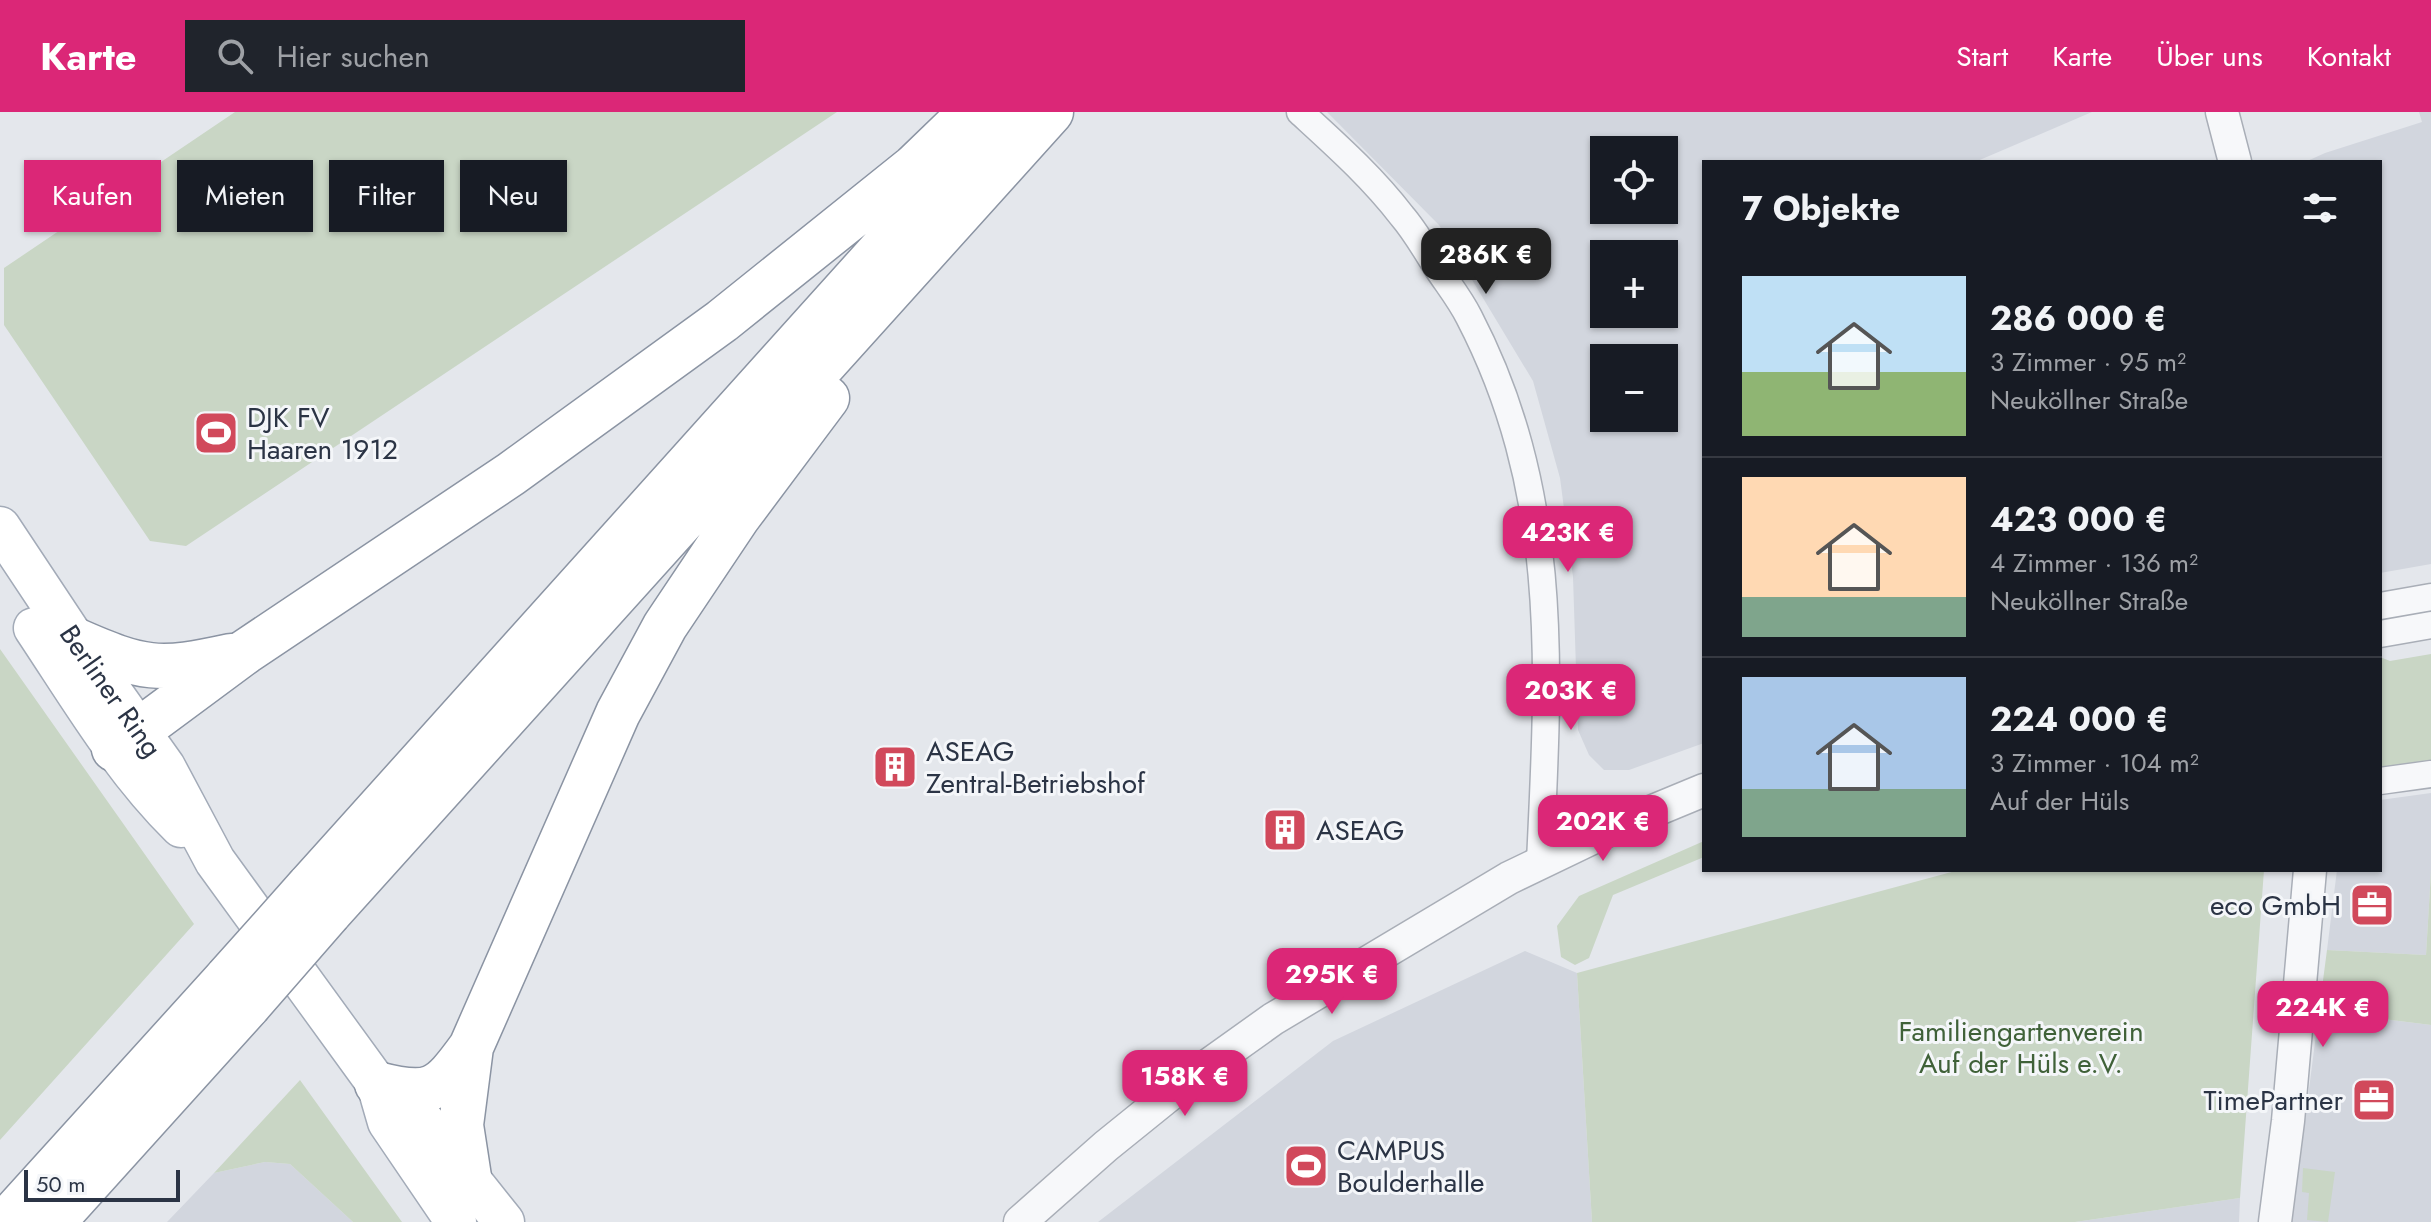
<!DOCTYPE html>
<html lang="de">
<meta charset="utf-8">
<style>
:root{--surface:#171b24;--page:#20242c;--text:#f1f3f6;--muted:#9ea1a6;--line:#363941;--accent:#db2777}
body{margin:0;font-family:Jost,sans-serif;background:var(--page);color:var(--text);height:100vh;display:flex;flex-direction:column;font-size:30px;white-space:nowrap}
*{box-sizing:border-box;margin:0}
p{font-size:26px;color:var(--muted)}
.icon{flex:none;width:44px;height:44px;fill:none;stroke:currentColor;stroke-width:2;stroke-linecap:round;stroke-linejoin:round}
.map{position:relative;flex:1;overflow:hidden}
.sheet{position:absolute;left:1702px;top:48px;width:680px;height:712px;display:flex;flex-direction:column;background:var(--surface);border-radius:0px;box-shadow:0 2px 6px #0004}
.sheet>*{flex:none}
.top-card{position:absolute;left:24px;top:48px;width:760px;height:72px;display:flex;gap:16px}
.fabs{position:absolute;left:1590px;top:24px;display:grid;gap:16px}
.fabs a{display:grid;place-items:center;width:88px;height:88px;border-radius:0px;background:var(--surface);box-shadow:0 2px 6px #0004;font-size:40px}
.scale{position:absolute;left:24px;bottom:20px;width:156px;box-sizing:border-box;padding-left:8px;border:4px solid #2b3445;border-top:0;font-size:22px;line-height:28px;white-space:nowrap;color:#2b3445;-webkit-text-stroke:6px #f4f6f9;paint-order:stroke}
.price{position:absolute;translate:-50% -68px;padding:0 18px;border-radius:16px;background:var(--accent);color:#fff;font-size:26px;line-height:52px;filter:drop-shadow(0 2px 4px #0008)}
.price::after{content:'';position:absolute;left:50%;top:48px;width:24px;height:18px;margin-left:-12px;background:inherit;clip-path:polygon(0 0,100% 0,50% 100%)}
.price.active{background:#222;color:#fff}
ul{padding:0;list-style:none}
li{display:flex;align-items:center;gap:24px;height:200px;padding:0 40px}
li+li{border-top:2px solid var(--line)}
li span{display:grid;place-items:center;flex:none;width:224px;height:160px;border-radius:0px;color:#555}
li>.icon{margin-inline-start:auto}
span .icon{width:96px;height:96px;fill:#fffc;stroke-width:1}
li b{font-size:34px}
h2{display:flex;justify-content:space-between;align-items:center;height:96px;padding:0 40px;font-size:34px}
.chip{padding:0 28px;border-radius:0px;background:var(--surface);box-shadow:0 2px 6px #0004;font-size:28px;line-height:72px}
.chip.active{background:var(--accent);color:#fff}
header{display:flex;align-items:center;gap:48px;box-sizing:border-box;height:112px;padding:0 40px;background:var(--accent);color:#fff}
header strong{font-size:38px}
nav{display:flex;gap:44px;margin-inline-start:auto;font-size:28px}
.search{width:560px;height:72px;background:var(--page);display:flex;align-items:center;gap:20px;box-sizing:border-box;padding:0 28px;border-radius:0px;color:var(--muted);font-size:30px}
.map>svg:first-child{display:block}
</style>
<header>
<strong>Karte</strong>
<div class="search"><svg class="icon" aria-label="search" viewBox="0 0 24 24"><circle cx="10" cy="10" r="6"/><path d="M15 15l6 6"/></svg>Hier suchen</div>
<nav><a>Start</a><a>Karte</a><a>Über uns</a><a>Kontakt</a></nav>
</header>
<div class="map">
<svg width="2431" height="1110" viewBox="0 0 2431 1110">
<rect width="100%" height="100%" fill="#e4e7ec"/>
<path fill="#d2d6de" fill-rule="evenodd" d="M 1327,0 L 2092,0 L 1975,50 L 1704,50 L 1704,631 L 1629,658 L 1604,658 L 1589,643 L 1578,618 L 1573,465 L 1560,366 L 1533,269 L 1439,113 ZM 1604,38 L 1664,38 L 1664,98 L 1604,98 ZM 1604,142 L 1664,142 L 1664,202 L 1604,202 ZM 1664,246 L 1664,306 L 1604,306 L 1604,246 Z
M 2419,0 L 2431,0 L 2431,452 L 2380,461 L 2380,50 L 2305,50 L 2325,41 L 2422,10 Z
M 2431,681 L 2431,759 L 2426,843 L 2327,838 L 2337,758 L 2380,758 L 2380,688 Z
M 1525,839 L 1577,861 L 1592,1110 L 1098,1110 L 1333,929 Z
M 2319,899 L 2431,913 L 2431,1110 L 2292,1110 Z
M 265,1050 L 290,1052 L 353,1110 L 167,1110 L 214,1061 Z
M 2240,1086 L 2239,1110 L 2075,1110 Z"/>
<path fill="#c9d6c5" d="M 235,0 L 837,0 L 186,434 L 150,429 L 4,213 L 4,156 Z
M 0,537 L 194,812 L 0,1028 Z
M 2431,542 L 2431,650 L 2380,656 L 2380,545 L 2390,549 Z
M 1704,729 L 1704,745 L 1613,783 L 1589,846 L 1575,853 L 1561,845 L 1557,814 L 1579,784 Z
M 1959,758 L 2264,758 L 2240,1086 L 2075,1110 L 1592,1110 L 1577,861 Z
M 2431,759 L 2431,913 L 2319,899 L 2327,838 L 2426,843 Z
M 300,968 L 402,1110 L 353,1110 L 290,1052 L 265,1050 L 214,1061 Z
M 2303,1056 L 2335,1060 L 2328,1110 L 2307,1108 L 2309,1081 L 2302,1080 Z"/>
<g fill="none" stroke-linecap="round" stroke-linejoin="round">
<g stroke="#a9aeb7" stroke-width="29">
<path id="minor" d="M 1300,0 C 1336,33 1372,65 1402,104 C 1415,119 1425,137 1436,154 C 1447,171 1460,187 1469,205 C 1561,382 1549,558 1540,750
M 2380,494 L 2431,485
M 2380,522 L 2431,513
M 2380,669 L 2431,662"/>
</g>
<g stroke="#a9aeb7" stroke-width="35">
<path id="tertiary" d="M 2222,0 L 2235,50
M 1020,1110 L 1106,1034 L 1189,967 L 1273,907 L 1509,766 L 1617,714 L 1704,678
M 2275,1110 L 2288,1009 L 2310,758"/>
</g>
<g stroke="#a3abb8" stroke-width="43">
<g id="primary">
<path id="s1" d="M 0,415 L 75,528 L 165,655 L 215,749 L 377,972 L 388,1010 L 456,1110"/>
<path d="M 34,516 C 80,585 122,657 181,715"/>
<path d="M 377,972 L 414,997 L 504,1110"/>
</g>
</g>
<g stroke="#8b94a3" stroke-width="47">
<path id="motorway" d="M 75,528 C 143,558 158,560 231,544
M 114,637 L 245,540 L 511,362 L 722,209 L 914,55 L 971,0
M 309,774 L 1005,0
M 329,801 L 1051,0
M 377,972 C 431,986 439,979 471,935 L 618,601 L 665,514 L 738,405 L 827,286
M 469,1065 L 461,1013 L 471,935
M 6,1110 L 227,866
M 53,1110 L 248,894"/>
</g>
<use href="#minor" stroke="#f7f8fa" stroke-width="26"/>
<use href="#tertiary" stroke="#f7f8fa" stroke-width="32"/>
<use href="#primary" stroke="#fff" stroke-width="40"/>
<use href="#motorway" stroke="#fff" stroke-width="44"/>
<g stroke="#8b94a3" stroke-width="47" stroke-linecap="butt">
<path id="motorway-bridge" d="M 227,866 L 309,774
M 248,894 L 329,801"/>
</g>
<use href="#motorway-bridge" stroke="#fff" stroke-width="44"/>
</g>
<defs>
<g id="stadium-square" transform="scale(2.3)"><rect x="-9" y="-9" width="18" height="18" rx="4" fill="#d1495b" stroke="#f4f6f9"/><path d="M0-5a6.5 5 0 1 0 0 10a6.5 5 0 1 0 0-10ZM-3.5-1.8h7v3.6h-7Z" fill="#fff"/></g>
<g id="building-square" transform="scale(2.3)"><rect x="-9" y="-9" width="18" height="18" rx="4" fill="#d1495b" stroke="#f4f6f9"/><path d="M-4-6H4V6H1V3H-1V6H-4ZM-2.5-4.3h1.7v1.8h-1.7ZM.8-4.3h1.7v1.8H.8ZM-2.5-1h1.7V.8h-1.7ZM.8-1h1.7V.8H.8Z" fill="#fff"/></g>
<g id="office-square" transform="scale(2.3)"><rect x="-9" y="-9" width="18" height="18" rx="4" fill="#d1495b" stroke="#f4f6f9"/><path d="M-6-3h4V-5.5h4V-3h4V5H-6ZM-1-4.5V-3h2v-1.5ZM-6 0V1H6V0Z" fill="#fff"/></g>
</defs>
<g fill-rule="evenodd">
<use href="#stadium-square" x="216" y="321"/>
<use href="#building-square" x="895" y="655"/>
<use href="#building-square" x="1285" y="718"/>
<use href="#office-square" x="2372" y="793"/>
<use href="#office-square" x="2374" y="988"/>
<use href="#stadium-square" x="1306" y="1054"/>
</g>
<g text-anchor="middle" dominant-baseline="central" stroke-width="6" stroke-linejoin="round" paint-order="stroke">
<g font-size="28" fill="#2b3445" stroke="#f4f6f9" text-anchor="start">
<text x="247" y="305">DJK FV<tspan x="247" dy="32">Haaren 1912</tspan></text>
<text x="926" y="639">ASEAG<tspan x="926" dy="32">Zentral-Betriebshof</tspan></text>
<text x="1316" y="718">ASEAG</text>
<text x="2341" y="793" text-anchor="end">eco GmbH</text>
<text x="2343" y="988" text-anchor="end">TimePartner</text>
<text x="1337" y="1038">CAMPUS<tspan x="1337" dy="32">Boulderhalle</tspan></text>
</g>
<g font-size="28" fill="#2b3445" stroke="#f4f6f9">
<text stroke="none"><textPath href="#s1" startOffset="198">Berliner Ring</textPath></text>
</g>
<g font-size="28" fill="#3f6138" stroke="#f4f6f9">
<text x="2021" y="919">Familiengartenverein<tspan x="2021" dy="32">Auf der Hüls e.V.</tspan></text>
</g>
</g>
</svg>
<div class="fabs">
<a><svg class="icon" aria-label="locate" viewBox="0 0 24 24"><circle cx="12" cy="12" r="6"/><path d="M12 2v4M12 18v4M2 12h4M18 12h4"/></svg></a>
<a>+</a>
<a>−</a>
</div>
<div class="scale">50 m</div>
<b class="price active" style="left:1486px;top:184px">286K €</b>
<b class="price" style="left:1568px;top:462px">423K €</b>
<b class="price" style="left:1571px;top:620px">203K €</b>
<b class="price" style="left:1603px;top:751px">202K €</b>
<b class="price" style="left:1332px;top:904px">295K €</b>
<b class="price" style="left:2323px;top:937px">224K €</b>
<b class="price" style="left:1185px;top:1006px">158K €</b>
<div class="top-card">
<a class="chip active">Kaufen</a>
<a class="chip">Mieten</a>
<a class="chip">Filter</a>
<a class="chip">Neu</a>
</div>
<section class="sheet">
<h2>7 Objekte<svg class="icon" aria-label="filters" viewBox="0 0 24 24"><path d="M4 7h16M4 17h16"/><circle cx="9" cy="7" r="2"/><circle cx="15" cy="17" r="2"/></svg></h2>
<ul>
<li><span style="background:linear-gradient(#bfe0f5 60%,#8fb573 0)"><svg class="icon" aria-label="home" viewBox="0 0 24 24"><path d="M3 11l9-7 9 7M6 9v11h12V9"/></svg></span><div><b>286 000 €</b><p>3 Zimmer · 95 m²</p><p>Neuköllner Straße</p></div></li>
<li><span style="background:linear-gradient(#ffd9b3 75%,#7fa58c 0)"><svg class="icon" aria-label="home" viewBox="0 0 24 24"><path d="M3 11l9-7 9 7M6 9v11h12V9"/></svg></span><div><b>423 000 €</b><p>4 Zimmer · 136 m²</p><p>Neuköllner Straße</p></div></li>
<li><span style="background:linear-gradient(#a9c7e8 70%,#7fa58c 0)"><svg class="icon" aria-label="home" viewBox="0 0 24 24"><path d="M3 11l9-7 9 7M6 9v11h12V9"/></svg></span><div><b>224 000 €</b><p>3 Zimmer · 104 m²</p><p>Auf der Hüls</p></div></li>
</ul>
</section>
</div>
